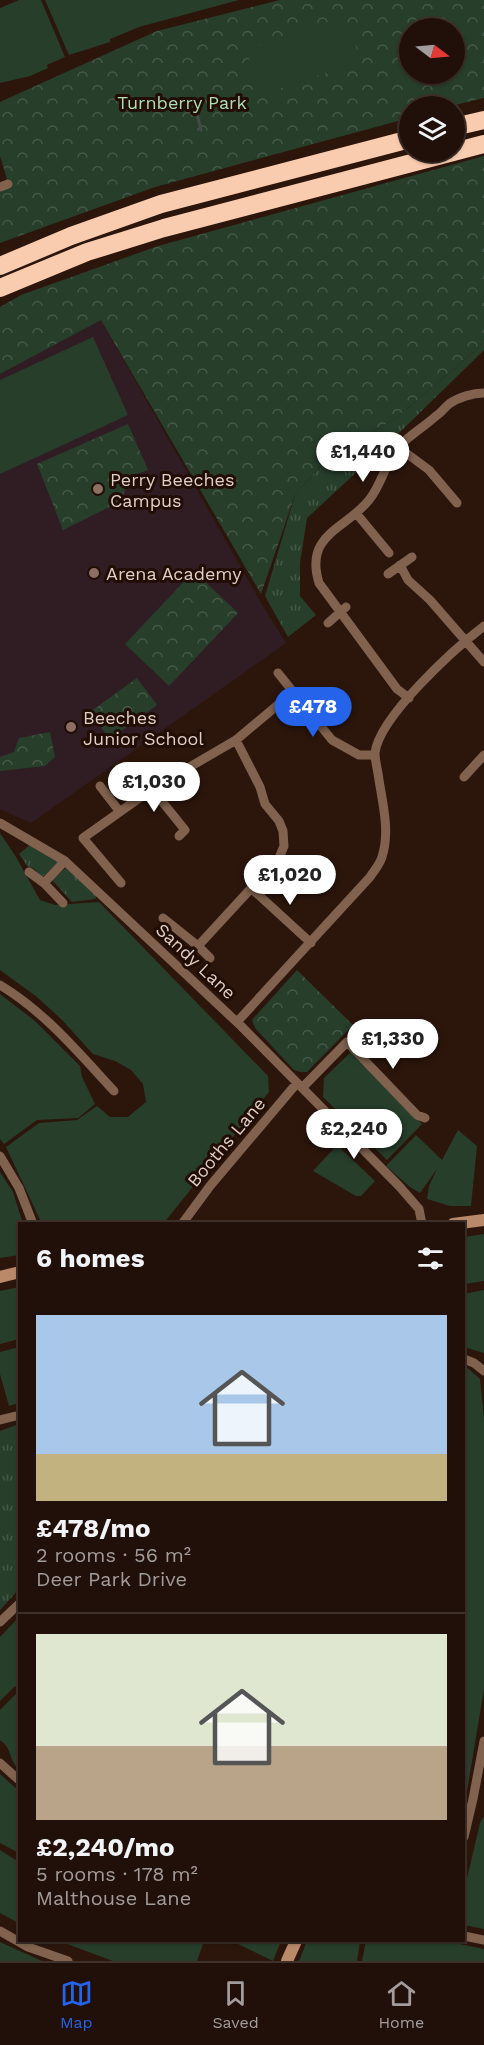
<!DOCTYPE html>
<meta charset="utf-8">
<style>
:root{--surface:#211009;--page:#2d1e17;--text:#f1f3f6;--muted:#a29d9c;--line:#3e302a;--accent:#2563eb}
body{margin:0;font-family:"Work Sans",sans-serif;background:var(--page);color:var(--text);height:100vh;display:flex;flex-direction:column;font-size:22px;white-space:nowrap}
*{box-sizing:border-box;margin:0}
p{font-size:20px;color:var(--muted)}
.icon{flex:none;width:33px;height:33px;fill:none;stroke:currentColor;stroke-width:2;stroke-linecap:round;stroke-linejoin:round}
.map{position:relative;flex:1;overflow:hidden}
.sheet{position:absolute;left:18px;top:1222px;width:447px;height:720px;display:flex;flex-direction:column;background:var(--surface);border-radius:0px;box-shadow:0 2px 4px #0004,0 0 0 2px var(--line)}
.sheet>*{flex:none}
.needle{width:39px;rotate:106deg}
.tools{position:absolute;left:399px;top:18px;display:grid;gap:12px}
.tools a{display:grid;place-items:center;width:66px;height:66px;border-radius:50%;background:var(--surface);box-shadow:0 2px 4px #0004,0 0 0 2px var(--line);font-size:30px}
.price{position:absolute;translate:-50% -51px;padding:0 14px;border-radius:21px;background:#fff;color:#222;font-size:20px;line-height:39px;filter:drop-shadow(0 2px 3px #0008)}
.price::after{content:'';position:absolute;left:50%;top:36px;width:18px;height:14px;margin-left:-9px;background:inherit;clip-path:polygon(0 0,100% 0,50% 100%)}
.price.current{background:var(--accent);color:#fff}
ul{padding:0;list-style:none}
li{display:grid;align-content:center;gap:12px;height:318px;padding:0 18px}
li+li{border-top:2px solid var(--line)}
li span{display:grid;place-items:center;height:186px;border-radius:0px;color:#555}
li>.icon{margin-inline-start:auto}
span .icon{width:108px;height:108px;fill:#fffc;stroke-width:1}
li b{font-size:26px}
h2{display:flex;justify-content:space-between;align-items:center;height:72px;padding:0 18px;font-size:26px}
.tab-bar{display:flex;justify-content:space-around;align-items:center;height:84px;border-top:2px solid var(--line);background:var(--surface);font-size:16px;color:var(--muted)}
.tab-bar a{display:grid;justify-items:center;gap:3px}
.tab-bar .current{color:var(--accent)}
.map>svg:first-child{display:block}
</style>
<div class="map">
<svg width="484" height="1961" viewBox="0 0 484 1961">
<defs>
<pattern id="grass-tufts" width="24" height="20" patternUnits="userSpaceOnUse" patternTransform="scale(1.5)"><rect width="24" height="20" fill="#273e2b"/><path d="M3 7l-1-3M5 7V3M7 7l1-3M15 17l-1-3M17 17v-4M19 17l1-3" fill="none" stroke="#465948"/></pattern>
<pattern id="forest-crowns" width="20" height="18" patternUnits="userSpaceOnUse" patternTransform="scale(1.5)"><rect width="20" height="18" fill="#273e2b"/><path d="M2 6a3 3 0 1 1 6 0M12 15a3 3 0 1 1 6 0" fill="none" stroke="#465948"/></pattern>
</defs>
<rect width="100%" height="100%" fill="#2c160c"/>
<path fill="#301d23" d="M 101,320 L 261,603 L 286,643 L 31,823 L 0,809 L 0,374 Z"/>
<path fill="url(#grass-tufts)" d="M 484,343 L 484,350 L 401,431 L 307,518 L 300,563 L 300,596 L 316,615 L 288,637 L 265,596 L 295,495 L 332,453 L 395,419 Z
M 32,843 L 59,862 L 49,875 L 42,876 L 33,868 L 28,867 L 19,854 Z
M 67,867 L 98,895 L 95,899 L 72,902 L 52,880 Z
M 19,1424 L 19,1589 L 0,1610 L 0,1431 Z"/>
<path fill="url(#forest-crowns)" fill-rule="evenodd" d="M 280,0 L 484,0 L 484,98 L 451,106 L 410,106 L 409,118 L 155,187 L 0,243 L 0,192 L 9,186 L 0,156 L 0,102 L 157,31 ZM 410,28 L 454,28 L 454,74 L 410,74 Z
M 484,156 L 484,343 L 395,419 L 332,453 L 295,495 L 261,594 L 101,320 L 0,374 L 0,307 L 21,295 L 158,246 Z
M 128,424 L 148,470 L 129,477 L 121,501 L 63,530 L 37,464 Z
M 194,571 L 238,613 L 169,686 L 125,644 Z
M 137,678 L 157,705 L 110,739 L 90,712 Z
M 50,732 L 55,757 L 45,766 L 0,771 L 0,757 L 14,752 L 19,738 Z
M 297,970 L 353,1025 L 307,1072 L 300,1072 L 294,1070 L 255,1028 L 252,1020 Z"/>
<path fill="#273e2b" d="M 19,0 L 41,0 L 65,57 L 47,65 L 48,68 L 30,76 L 0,83 L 0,8 Z
M 45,0 L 239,0 L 139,27 L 110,39 L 110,42 L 69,55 Z
M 345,16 L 361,61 L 261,95 L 246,50 Z
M 93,337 L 128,415 L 0,474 L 0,380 Z
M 0,833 L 16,857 L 40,900 L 55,905 L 99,902 L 268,1076 L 269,1092 L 163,1224 L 42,1224 L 6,1147 L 39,1123 L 77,1120 L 97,1106 L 110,1117 L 128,1117 L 146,1102 L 143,1084 L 131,1070 L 115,1061 L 93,1054 L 62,1020 L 37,997 L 0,970 Z
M 0,994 L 35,1021 L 80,1066 L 82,1077 L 95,1104 L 78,1118 L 37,1120 L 4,1144 L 0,1139 Z
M 352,1051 L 422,1124 L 387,1160 L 323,1097 L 324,1078 Z
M 458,1130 L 477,1146 L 471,1206 L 450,1206 L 427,1199 L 429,1186 L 437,1169 L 420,1193 L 410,1187 L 386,1166 L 416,1135 L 442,1160 Z
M 337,1145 L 375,1181 L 361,1196 L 356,1196 L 313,1171 Z
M 0,1172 L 13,1192 L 23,1224 L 20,1224 L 19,1255 L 0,1258 Z
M 484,1234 L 484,1281 L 464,1284 L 464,1237 Z
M 19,1287 L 19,1339 L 0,1344 L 0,1291 Z
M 484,1290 L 484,1353 L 464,1347 L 464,1294 Z
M 19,1347 L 19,1403 L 9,1406 L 0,1374 L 0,1352 Z
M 464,1365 L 480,1379 L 484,1418 L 484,1689 L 464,1809 Z
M 19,1617 L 19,1685 L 14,1687 L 0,1701 L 0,1637 Z
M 19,1691 L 20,1691 L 19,1769 C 8,1760 13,1749 0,1740 L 0,1710 Z
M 0,1774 L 19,1791 L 19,1853 L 0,1843 Z
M 484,1816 L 484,1929 L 464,1925 L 464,1891 L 480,1823 Z
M 0,1850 L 19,1862 L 19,1923 L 0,1913 Z
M 59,1941 L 204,1941 L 197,1961 L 113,1961 Z
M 236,1941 L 281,1941 L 273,1961 L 236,1943 Z
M 307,1941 L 360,1941 L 357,1961 L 299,1961 Z
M 366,1941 L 445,1941 L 484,1949 L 484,1961 L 362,1961 Z
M 0,1942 L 42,1961 L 0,1961 Z"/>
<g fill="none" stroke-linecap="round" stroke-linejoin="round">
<path stroke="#43494b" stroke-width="3" d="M 196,110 L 201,130"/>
<path stroke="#80624e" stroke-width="9" d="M 0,187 L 8,184
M 398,447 L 429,470 L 457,503
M 356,513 L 389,553
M 400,565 L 408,580 L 430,600 L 484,662
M 388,574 L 412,557
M 328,623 L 346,607
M 278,673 L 332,740 L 359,755 L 375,755
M 409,698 L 397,689 L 319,583 C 304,534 345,530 369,500 C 379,488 384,470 392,456 C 402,439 422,429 436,416 C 441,413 445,407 449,404 C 459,397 473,393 484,393
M 464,777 L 484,755
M 100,786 L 120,812
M 152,789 L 185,830 L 179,836
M 0,823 L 65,861 L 241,1026 L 399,1186 L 419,1209 L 422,1224
M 29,872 L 44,883 L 63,903
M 44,883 L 65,861
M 121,883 L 83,838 L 152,789 L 236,740 L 292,693
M 251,888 L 311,943
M 163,918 L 198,946 L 279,858 L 284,846 L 283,831 L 279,821 L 265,804 L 260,787 L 236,740
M 198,946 L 210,958
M 0,985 C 45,1012 79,1053 114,1091
M 237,1022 L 370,877 C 374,871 380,864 382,857 C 390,832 383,805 379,780 C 378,771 375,761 375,753 C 379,717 455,648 484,626
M 302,1088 L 347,1042 L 417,1115 L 425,1118
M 0,1156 L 19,1188 L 33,1224
M 182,1224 L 210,1186 L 297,1083
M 464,1359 L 474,1363 L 484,1371
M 0,1420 L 20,1415
M 0,1622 L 20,1603
M 0,1763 L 20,1781
M 464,1837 L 473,1799 L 484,1741
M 0,1931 L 28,1947 L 68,1961
M 464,1936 L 484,1940"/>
<path stroke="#b9896a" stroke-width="12" d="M 453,1224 L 484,1220
M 0,1277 L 20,1272
M 287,1961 L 296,1941"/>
<path stroke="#faccaf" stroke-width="18" d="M 454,127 L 484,120
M 0,266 L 71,236 L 161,204 L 410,139
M 0,288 L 87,252 L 164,228 L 484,144"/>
</g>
<g fill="#8d6e63" stroke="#210d04" stroke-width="2">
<circle cx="98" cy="489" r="6"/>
<circle cx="94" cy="573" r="6"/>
<circle cx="71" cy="727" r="6"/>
</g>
<g text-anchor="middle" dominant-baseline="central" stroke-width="6" stroke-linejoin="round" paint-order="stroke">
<g font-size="18" fill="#addfb4" stroke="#210d04">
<text x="182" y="102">Turnberry Park</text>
</g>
<g font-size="18" fill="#dfcfc8" stroke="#210d04" text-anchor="start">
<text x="110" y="479">Perry Beeches<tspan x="110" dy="21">Campus</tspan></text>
<text x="106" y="573">Arena Academy</text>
<text x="83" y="717">Beeches<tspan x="83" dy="21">Junior School</tspan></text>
</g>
<g font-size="18" fill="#dfcfc8" stroke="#210d04">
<text transform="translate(196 961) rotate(43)">Sandy Lane</text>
<text transform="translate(226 1142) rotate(-50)">Booths Lane</text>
</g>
</g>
</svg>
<div class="tools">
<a><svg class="needle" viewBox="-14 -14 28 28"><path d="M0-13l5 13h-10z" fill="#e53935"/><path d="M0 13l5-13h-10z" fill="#a29d9c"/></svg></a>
<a><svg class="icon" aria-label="layers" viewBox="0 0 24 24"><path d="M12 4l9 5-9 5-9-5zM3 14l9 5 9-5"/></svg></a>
</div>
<b class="price" style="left:363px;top:483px">£1,440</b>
<b class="price current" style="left:313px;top:738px">£478</b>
<b class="price" style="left:154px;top:813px">£1,030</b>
<b class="price" style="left:290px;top:906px">£1,020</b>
<b class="price" style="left:393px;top:1070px">£1,330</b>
<b class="price" style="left:354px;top:1160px">£2,240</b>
<section class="sheet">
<h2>6 homes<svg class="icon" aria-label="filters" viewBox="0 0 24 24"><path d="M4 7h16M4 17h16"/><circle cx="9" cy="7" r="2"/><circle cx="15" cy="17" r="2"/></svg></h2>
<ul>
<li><span style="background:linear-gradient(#a9c7e8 75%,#c2b280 0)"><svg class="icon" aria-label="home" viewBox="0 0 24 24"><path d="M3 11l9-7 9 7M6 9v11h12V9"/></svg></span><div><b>£478/mo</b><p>2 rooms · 56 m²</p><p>Deer Park Drive</p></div></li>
<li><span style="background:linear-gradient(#dfe7d0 60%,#b9a48a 0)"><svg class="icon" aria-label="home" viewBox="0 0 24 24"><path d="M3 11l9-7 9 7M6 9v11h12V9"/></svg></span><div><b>£2,240/mo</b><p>5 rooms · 178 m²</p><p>Malthouse Lane</p></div></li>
</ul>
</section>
</div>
<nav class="tab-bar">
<a class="current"><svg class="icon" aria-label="map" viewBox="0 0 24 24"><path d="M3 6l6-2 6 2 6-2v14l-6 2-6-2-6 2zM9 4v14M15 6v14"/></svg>Map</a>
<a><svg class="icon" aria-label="saved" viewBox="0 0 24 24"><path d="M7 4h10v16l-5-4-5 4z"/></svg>Saved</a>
<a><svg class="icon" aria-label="home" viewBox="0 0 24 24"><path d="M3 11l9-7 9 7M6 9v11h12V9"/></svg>Home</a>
</nav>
